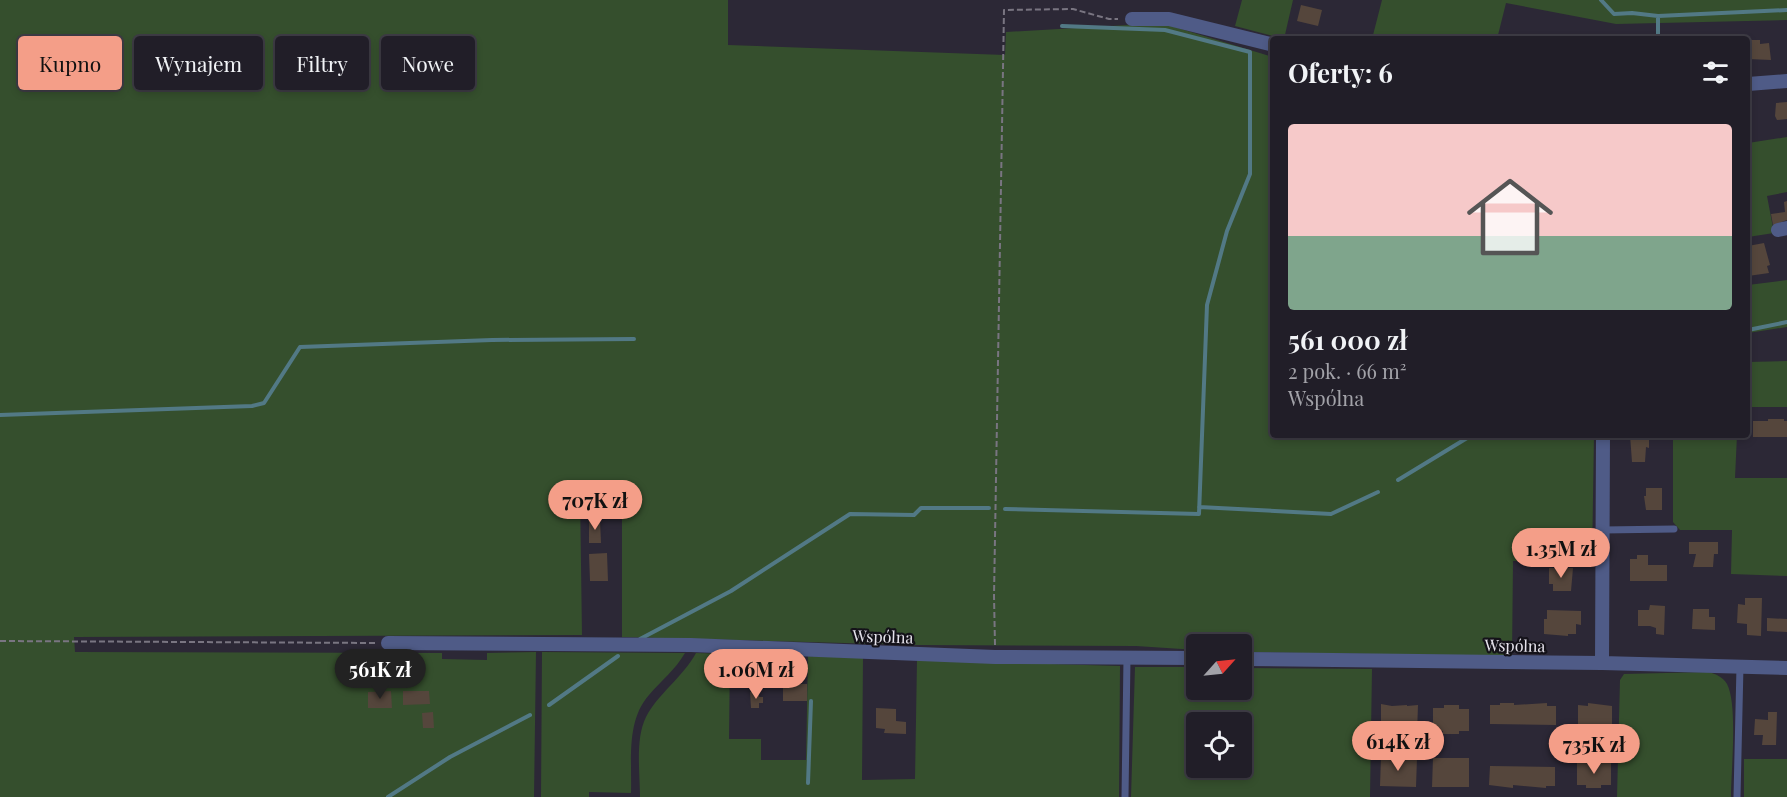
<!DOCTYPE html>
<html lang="pl">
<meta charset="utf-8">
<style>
:root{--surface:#211e28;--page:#292730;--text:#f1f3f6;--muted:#a2a2a8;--line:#3e3c45;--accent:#f49e88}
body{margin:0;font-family:"Playfair Display",serif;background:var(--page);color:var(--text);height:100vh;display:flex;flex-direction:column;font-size:22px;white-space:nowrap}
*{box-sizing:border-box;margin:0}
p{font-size:20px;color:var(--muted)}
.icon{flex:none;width:33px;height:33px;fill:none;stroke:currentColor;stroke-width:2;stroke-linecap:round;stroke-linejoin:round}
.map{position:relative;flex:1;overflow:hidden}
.side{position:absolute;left:1270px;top:36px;width:480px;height:402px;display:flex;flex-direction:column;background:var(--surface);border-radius:6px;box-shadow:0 3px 9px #0003,0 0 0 2px var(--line)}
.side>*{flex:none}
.banner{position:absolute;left:18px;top:36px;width:570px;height:54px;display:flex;gap:12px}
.needle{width:39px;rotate:63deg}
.fabs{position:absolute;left:1186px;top:634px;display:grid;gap:12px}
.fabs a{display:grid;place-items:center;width:66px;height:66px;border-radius:6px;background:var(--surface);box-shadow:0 3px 9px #0003,0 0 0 2px var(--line);font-size:30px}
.price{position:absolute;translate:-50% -51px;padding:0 14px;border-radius:21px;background:var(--accent);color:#111;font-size:20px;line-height:39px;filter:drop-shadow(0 2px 3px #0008)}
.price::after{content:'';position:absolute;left:50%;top:36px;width:18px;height:14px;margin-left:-9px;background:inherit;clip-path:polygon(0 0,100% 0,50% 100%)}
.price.selected{background:#222;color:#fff}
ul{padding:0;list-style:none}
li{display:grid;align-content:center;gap:12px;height:318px;padding:0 18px}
li span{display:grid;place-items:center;height:186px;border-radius:6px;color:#555}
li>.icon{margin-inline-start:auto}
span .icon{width:108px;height:108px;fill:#fffc;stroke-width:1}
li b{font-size:26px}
h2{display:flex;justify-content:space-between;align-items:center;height:72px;padding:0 18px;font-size:26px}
.pill{padding:0 21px;border-radius:6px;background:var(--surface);box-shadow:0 3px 9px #0003,0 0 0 2px var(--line);font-size:21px;line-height:54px}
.pill.selected{background:var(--accent);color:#111}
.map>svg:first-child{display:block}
</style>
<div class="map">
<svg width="1787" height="797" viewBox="0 0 1787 797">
<rect width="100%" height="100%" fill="#2c2836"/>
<path fill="#354f2d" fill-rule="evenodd" d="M 0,0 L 728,0 L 728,45 L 1005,55 L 1006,32 L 1128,25 L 1168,25 L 1273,57 L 1274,435 L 1594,435 L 1592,561 L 1513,561 L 1512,656 L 1242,652 L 1242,645 L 1197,645 L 1197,650 L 1136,646 L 917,645 L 622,637 L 622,492 L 580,492 L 582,635 L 74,637 L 75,652 L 442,653 L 442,659 L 487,660 L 487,653 L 536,652 L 534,797 L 0,797 Z
M 1242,0 L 1293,0 L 1284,39 L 1235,26 Z
M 1382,0 L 1787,0 L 1787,20 L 1616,24 L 1506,3 L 1497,39 L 1372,39 Z
M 1787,137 L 1787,192 L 1767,196 L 1774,233 L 1748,237 L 1748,143 Z
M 1787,280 L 1787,327 L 1748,333 L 1748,285 Z
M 1787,361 L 1787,407 L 1748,407 L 1748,362 Z
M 1673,435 L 1737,435 L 1735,478 L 1787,478 L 1787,576 L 1731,574 L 1732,530 L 1680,530 L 1673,522 Z
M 542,652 L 685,653 C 675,670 662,680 649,695 C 626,721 632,760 631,793 L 589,792 L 589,797 L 541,797 Z
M 696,653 L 730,654 L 729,739 L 761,739 L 761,760 L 806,760 L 808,656 L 863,658 L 862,780 L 915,779 L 917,660 L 1120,666 L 1119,797 L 640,797 C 640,773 635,739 646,717 C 657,695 683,677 696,653 Z
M 1135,667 L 1197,667 L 1197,690 L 1242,690 L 1242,668 L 1372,669 L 1370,797 L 1131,797 ZM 1197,723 L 1242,723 L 1242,768 L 1197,768 Z
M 1708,672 C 1716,674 1723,677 1727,684 C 1738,705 1731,770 1731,797 L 1617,797 L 1620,680 L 1624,674 Z
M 1744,759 L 1787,759 L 1787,797 L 1744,797 Z"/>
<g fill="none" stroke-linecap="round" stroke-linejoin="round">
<path stroke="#527985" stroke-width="4" d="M 1601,0 L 1614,14 L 1632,13 L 1658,16 L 1787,10
M 1658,16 L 1658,39
M 1748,330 L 1787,322
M 0,415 L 252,406 L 264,403 L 300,347 L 492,340 L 634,339
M 1398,480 L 1472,435
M 1199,507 L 1331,514 L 1378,492
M 1005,509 L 1199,514 L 1207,305 L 1227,231 L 1250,174 L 1250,52 L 1165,30 L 1062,26
M 640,639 L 731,591 L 850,514 L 914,515 L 921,508 L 989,508
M 549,705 L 618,656
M 808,783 L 811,701
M 388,797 L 450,757 L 530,715"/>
</g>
<path fill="#55463c" d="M 1301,5 L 1322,10 L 1318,26 L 1297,21 Z
M 1748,40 L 1760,40 L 1760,44 L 1769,43 L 1771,60 L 1748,59 Z
M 1787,102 L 1787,119 L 1777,120 L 1775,116 L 1776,103 Z
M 1787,201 L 1787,220 L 1773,225 L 1771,214 L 1785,212 L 1784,202 Z
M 1764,243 L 1770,265 L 1767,266 L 1769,273 L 1748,276 L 1748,246 Z
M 1768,419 L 1784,419 L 1784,421 L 1787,421 L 1787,437 L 1753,437 L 1753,421 L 1768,421 Z
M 1630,435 L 1649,435 L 1649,448 L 1646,447 L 1645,462 L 1632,462 Z
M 1646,488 L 1662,488 L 1662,510 L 1646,510 L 1644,496 L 1646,496 Z
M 600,519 L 601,543 L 589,543 L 589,520 Z
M 1689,542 L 1718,542 L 1718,554 L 1714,554 L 1713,567 L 1693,567 L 1696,554 L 1689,554 Z
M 607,553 L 608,581 L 590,581 L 589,554 Z
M 1637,555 L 1648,555 L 1648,565 L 1667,565 L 1667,581 L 1630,581 L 1630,559 L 1637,559 Z
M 1549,568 L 1573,568 L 1571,591 L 1553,591 L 1553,584 L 1549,584 Z
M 1745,598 L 1762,598 L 1761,636 L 1747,635 L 1747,624 L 1737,623 L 1738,604 L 1745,605 Z
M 1650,605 L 1665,606 L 1664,635 L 1656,634 L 1656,628 L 1650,626 L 1638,626 L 1638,610 L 1649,610 Z
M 1693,609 L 1709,609 L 1709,617 L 1715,617 L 1715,630 L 1692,629 Z
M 1547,610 L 1581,611 L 1581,625 L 1576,624 L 1576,634 L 1568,634 L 1568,636 L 1544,634 L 1544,619 L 1547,619 Z
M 1767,618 L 1787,619 L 1787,632 L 1767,631 Z
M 783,684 L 807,684 L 807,701 L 783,701 Z
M 391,691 L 392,708 L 368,708 L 368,692 Z
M 403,691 L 429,691 L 430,704 L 403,705 Z
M 750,692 L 759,692 L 759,697 L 763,697 L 763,703 L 759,703 L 759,708 L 751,708 Z
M 1500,703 L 1514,703 L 1514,705 L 1547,703 L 1547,706 L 1556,706 L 1556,725 L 1490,724 L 1490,705 L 1500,705 Z
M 1588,703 L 1612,706 L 1612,725 L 1578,725 L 1578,705 L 1588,706 Z
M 1381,704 L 1392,706 L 1407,705 L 1407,706 L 1418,705 L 1417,734 L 1407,732 L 1407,734 L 1389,732 L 1389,734 L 1381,733 Z
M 1444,705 L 1459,705 L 1459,709 L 1469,709 L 1469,731 L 1459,731 L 1459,734 L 1443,734 L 1443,731 L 1433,730 L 1433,708 L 1444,708 Z
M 876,708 L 896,709 L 896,721 L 906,722 L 906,734 L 884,733 L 885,729 L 876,728 Z
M 433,712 L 434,728 L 423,728 L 422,713 Z
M 1768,712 L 1777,712 L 1776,745 L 1762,745 L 1763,735 L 1754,735 L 1755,719 L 1768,720 Z
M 1381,757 L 1417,758 L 1416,787 L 1380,786 Z
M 1433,758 L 1469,758 L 1469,787 L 1432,787 Z
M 1577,763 L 1611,763 L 1611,785 L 1601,785 L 1601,788 L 1586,788 L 1586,785 L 1577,785 Z
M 1490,766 L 1555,767 L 1555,786 L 1546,786 L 1546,788 L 1513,785 L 1513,788 L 1489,785 Z"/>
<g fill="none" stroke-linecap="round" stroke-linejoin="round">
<path stroke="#797581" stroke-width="2" stroke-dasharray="6 3" stroke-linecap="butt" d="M 0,641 L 375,643
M 995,645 L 994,596 L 1004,10 L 1073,9 L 1109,19 L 1118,19"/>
<path stroke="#4f5b87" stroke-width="7" d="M 1603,530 L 1674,529
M 1125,797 L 1127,658
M 1737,797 L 1740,666"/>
<path stroke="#4f5b87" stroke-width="14" d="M 1132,19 L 1169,19 L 1274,45
M 1748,84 L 1787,81
M 1778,230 L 1787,228
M 388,643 L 691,645 L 995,657 L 1197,658
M 1242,659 L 1602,663 L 1787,668
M 1602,663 L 1603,435"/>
</g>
<g text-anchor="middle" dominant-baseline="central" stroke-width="4.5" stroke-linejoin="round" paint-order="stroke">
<g font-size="16" fill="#e6e3ec" stroke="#141219">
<text transform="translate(883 636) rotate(2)">Wspólna</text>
<text transform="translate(1515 645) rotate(1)">Wspólna</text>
</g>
</g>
</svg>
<div class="fabs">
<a><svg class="needle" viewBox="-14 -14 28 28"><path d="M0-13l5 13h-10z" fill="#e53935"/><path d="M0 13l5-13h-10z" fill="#a2a2a8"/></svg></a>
<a><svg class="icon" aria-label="locate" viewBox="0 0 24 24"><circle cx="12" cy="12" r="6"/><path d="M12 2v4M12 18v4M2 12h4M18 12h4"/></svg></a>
</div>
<b class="price" style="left:595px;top:531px">707K zł</b>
<b class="price" style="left:1561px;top:579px">1.35M zł</b>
<b class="price selected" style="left:380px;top:700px">561K zł</b>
<b class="price" style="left:756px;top:700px">1.06M zł</b>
<b class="price" style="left:1398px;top:772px">614K zł</b>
<b class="price" style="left:1594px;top:775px">735K zł</b>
<div class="banner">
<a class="pill selected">Kupno</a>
<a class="pill">Wynajem</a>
<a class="pill">Filtry</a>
<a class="pill">Nowe</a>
</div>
<section class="side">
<h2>Oferty: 6<svg class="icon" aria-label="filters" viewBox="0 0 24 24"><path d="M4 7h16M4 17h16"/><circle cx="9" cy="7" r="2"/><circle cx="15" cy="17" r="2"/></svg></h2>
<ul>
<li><span style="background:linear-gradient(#f6c9c9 60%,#7fa58c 0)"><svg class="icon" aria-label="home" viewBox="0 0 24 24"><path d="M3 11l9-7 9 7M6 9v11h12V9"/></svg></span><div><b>561 000 zł</b><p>2 pok. · 66 m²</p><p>Wspólna</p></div></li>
</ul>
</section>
</div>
